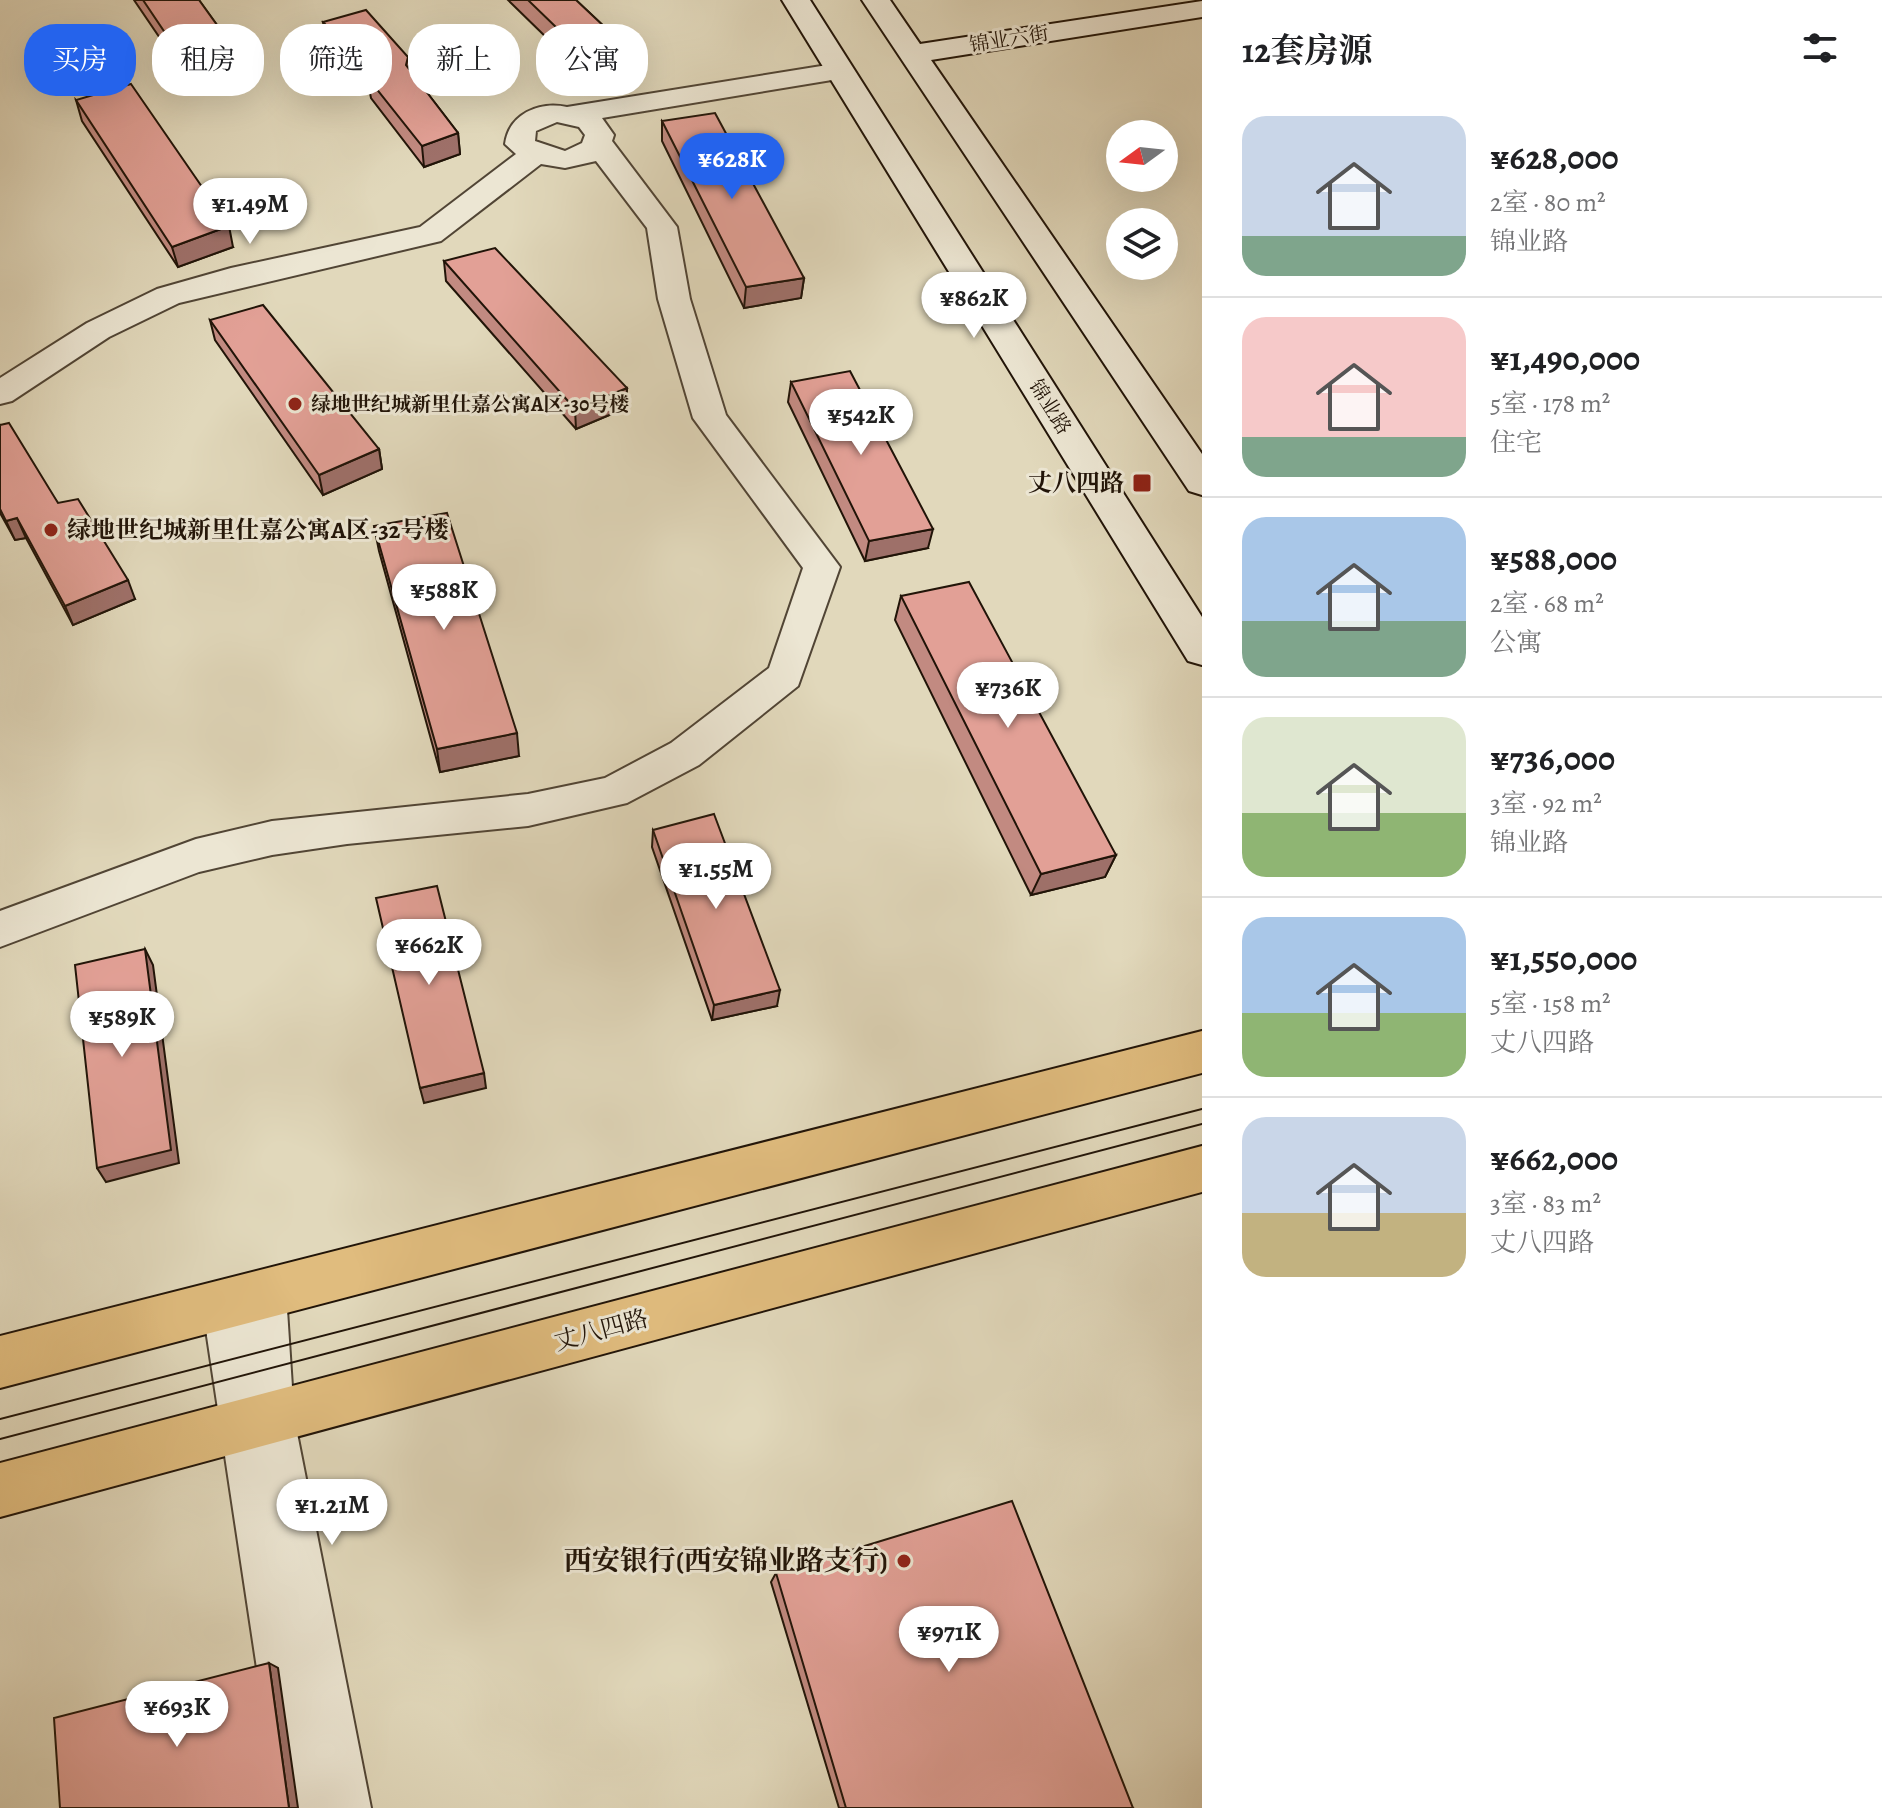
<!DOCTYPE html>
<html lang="zh">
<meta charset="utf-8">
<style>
:root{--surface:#fff;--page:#f6f6f6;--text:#202124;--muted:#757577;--line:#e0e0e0;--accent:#2563eb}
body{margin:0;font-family:Alegreya,"Noto Serif SC",serif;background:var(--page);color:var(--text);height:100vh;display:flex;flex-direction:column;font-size:30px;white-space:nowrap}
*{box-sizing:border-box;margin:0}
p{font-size:26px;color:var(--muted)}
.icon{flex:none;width:44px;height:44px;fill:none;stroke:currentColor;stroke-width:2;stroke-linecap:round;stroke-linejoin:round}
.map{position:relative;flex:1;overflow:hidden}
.sheet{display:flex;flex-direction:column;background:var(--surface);width:680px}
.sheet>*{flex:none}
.banner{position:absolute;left:24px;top:24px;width:760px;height:72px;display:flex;gap:16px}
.needle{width:52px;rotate:255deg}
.buttons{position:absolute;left:1106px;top:120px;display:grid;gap:16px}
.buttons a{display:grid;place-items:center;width:72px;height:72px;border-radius:50%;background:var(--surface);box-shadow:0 8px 32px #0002;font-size:40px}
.price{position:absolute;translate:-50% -68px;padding:0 18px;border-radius:28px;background:#fff;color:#222;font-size:26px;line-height:52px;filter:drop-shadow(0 2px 4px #0008)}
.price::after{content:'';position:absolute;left:50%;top:48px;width:24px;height:18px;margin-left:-12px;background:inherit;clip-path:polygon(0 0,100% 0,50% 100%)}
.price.active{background:var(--accent);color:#fff}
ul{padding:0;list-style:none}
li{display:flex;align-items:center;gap:24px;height:200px;padding:0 40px}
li+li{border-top:2px solid var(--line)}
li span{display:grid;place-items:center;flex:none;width:224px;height:160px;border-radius:24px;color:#555}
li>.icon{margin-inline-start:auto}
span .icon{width:96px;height:96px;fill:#fffc;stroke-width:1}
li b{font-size:34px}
h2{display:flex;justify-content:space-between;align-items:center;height:96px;padding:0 40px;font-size:34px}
.pill{padding:0 28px;border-radius:32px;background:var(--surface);box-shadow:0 8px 32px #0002;font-size:28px;line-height:72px}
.pill.active{background:var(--accent);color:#fff}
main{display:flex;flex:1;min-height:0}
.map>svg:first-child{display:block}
</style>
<main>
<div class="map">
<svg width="1202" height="1808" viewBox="0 0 1202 1808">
<rect width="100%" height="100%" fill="#e1d8bb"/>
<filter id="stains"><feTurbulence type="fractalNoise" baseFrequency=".0025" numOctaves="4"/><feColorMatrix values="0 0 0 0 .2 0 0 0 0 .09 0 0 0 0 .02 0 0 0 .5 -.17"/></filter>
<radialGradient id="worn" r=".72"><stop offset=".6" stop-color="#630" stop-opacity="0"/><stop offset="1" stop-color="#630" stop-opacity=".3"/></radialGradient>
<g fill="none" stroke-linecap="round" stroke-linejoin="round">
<g stroke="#514535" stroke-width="4">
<path id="street" d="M 840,63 L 850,65 L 854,71 L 850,77 L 602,118 L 614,135 L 612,141 L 677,227 L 690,299 L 726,415 L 840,567 L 798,686 L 699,765 L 627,803 L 528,826 L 347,844 L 272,855 L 199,872 L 0,947 L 0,911 L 196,839 L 272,821 L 528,794 L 605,778 L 671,743 L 769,668 L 803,568 L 693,418 L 658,299 L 647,228 L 596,161 L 565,168 L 541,164 L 441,241 L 179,303 L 109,337 L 12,401 L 0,404 L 0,378 L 87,323 L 157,289 L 231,268 L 420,227 L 516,154 L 505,144 C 509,114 539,101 567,107 ZM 557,122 L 579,127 L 585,135 L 582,143 L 565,151 L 535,141 L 536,131 Z
M 262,1270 L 279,1277 L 286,1294 L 294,1418 L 371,1808 L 278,1808 L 202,1303 L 209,1286 L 226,1279 L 241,1285 L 245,1277 Z"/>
</g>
<g stroke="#211408" stroke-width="4">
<path id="secondary" d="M 782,0 L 810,0 L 1202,617 L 1202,665 L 1188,661 Z
M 862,0 L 890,0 L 920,44 L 1202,1 L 1202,17 L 931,60 L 1202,454 L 1202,495 L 1189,491 Z"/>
</g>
<g stroke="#211408" stroke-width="4">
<path id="primary" d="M 1202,1031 L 1202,1073 L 0,1388 L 0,1336 Z
M 1202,1146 L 1202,1192 L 0,1517 L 0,1463 Z"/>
</g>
<use href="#street" fill="#ece6d3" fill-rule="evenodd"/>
<use href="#secondary" fill="#ece6d3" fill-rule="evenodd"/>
<use href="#primary" fill="#e0bc7e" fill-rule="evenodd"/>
<path stroke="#211408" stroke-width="2" d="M 0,1419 L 1202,1109
M 0,1439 L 1202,1124"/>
</g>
<path fill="#c28a81" stroke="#211408" stroke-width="2" d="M 134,0 L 199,0 L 222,32 L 226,52 L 179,66 Z
M 508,0 L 576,0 L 627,48 L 627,68 L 590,80 Z
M 323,22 L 408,57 L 409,69 L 458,133 L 460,154 L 424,167 L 371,98 L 369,88 L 326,42 Z
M 76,100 L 233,247 L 178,267 L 82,121 Z
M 662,121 L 804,278 L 801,298 L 744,308 L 662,141 Z
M 444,261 L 627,388 L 626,408 L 576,429 L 446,281 Z
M 210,320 L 379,449 L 382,469 L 323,495 L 215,340 Z
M 791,382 L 928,548 L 865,561 L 788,402 Z
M 0,425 L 58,503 L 135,599 L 73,625 L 26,538 L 15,540 L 0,513 Z
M 374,526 L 519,756 L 440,772 L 379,551 Z
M 901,596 L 1116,855 L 1105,877 L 1031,895 L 895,620 Z
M 653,830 L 777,1006 L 712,1020 L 652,847 Z
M 776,1573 L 1133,1808 L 839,1808 L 771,1582 Z"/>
<path fill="#9e7069" stroke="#211408" stroke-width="2" d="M 222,32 L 226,52 L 179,66 L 174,46 Z
M 627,48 L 627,68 L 590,80 L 590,60 Z
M 458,133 L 460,154 L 424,167 L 422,146 Z
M 229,226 L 233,247 L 178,267 L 172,247 Z
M 804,278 L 801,298 L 744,308 L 746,287 Z
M 627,388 L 626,408 L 576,429 L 575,409 Z
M 379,449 L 382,469 L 323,495 L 319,475 Z
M 17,518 L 26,538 L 15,540 L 6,521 Z
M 933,529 L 928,548 L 865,561 L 869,541 Z
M 128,580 L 135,599 L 73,625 L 65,606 Z
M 517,733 L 519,756 L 440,772 L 437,749 Z
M 1116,855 L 1105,877 L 1031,895 L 1041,874 Z
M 145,949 L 153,965 L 179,1163 L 106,1182 L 97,1168 Z
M 780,990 L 777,1006 L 712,1020 L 714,1005 Z
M 484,1073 L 486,1088 L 424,1103 L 420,1088 Z
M 269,1663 L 278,1668 L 298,1808 L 289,1808 Z"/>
<path fill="#e2a096" stroke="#211408" stroke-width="2" d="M 143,0 L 199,0 L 222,32 L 174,46 Z
M 528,0 L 576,0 L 627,48 L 590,60 Z
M 366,10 L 408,57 L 406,65 L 458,133 L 422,146 L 368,78 L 367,68 L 323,22 Z
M 131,84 L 229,226 L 172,247 L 76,100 Z
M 715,113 L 804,278 L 746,287 L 662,121 Z
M 495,248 L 627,388 L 575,409 L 444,261 Z
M 263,305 L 379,449 L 319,475 L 210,320 Z
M 850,371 L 933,529 L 869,541 L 791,382 Z
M 9,423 L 58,503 L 78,499 L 128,580 L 65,606 L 17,518 L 6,521 L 0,509 L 0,425 Z
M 447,513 L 517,733 L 437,749 L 374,526 Z
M 969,582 L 1116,855 L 1041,874 L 901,596 Z
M 714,814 L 780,990 L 714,1005 L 653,830 Z
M 437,886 L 484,1073 L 420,1088 L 376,898 Z
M 145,949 L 171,1150 L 97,1168 L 75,965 Z
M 1012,1501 L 1133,1808 L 846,1808 L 776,1573 Z
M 269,1663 L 289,1808 L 60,1808 L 54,1718 Z"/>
<g fill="#8f2418" stroke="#ece6d3" stroke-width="3">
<circle cx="295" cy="404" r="8"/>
<rect x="1132" y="473" width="20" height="20" rx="4"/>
<circle cx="51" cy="530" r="8"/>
<circle cx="904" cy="1561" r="8"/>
</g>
<g text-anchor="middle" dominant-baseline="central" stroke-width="6" stroke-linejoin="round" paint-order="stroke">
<g font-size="20" fill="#211408" stroke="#ece6d3">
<text transform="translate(1009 39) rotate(-9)">锦业六街</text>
<text transform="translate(1050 407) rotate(58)">锦业路</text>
</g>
<g font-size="20" font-weight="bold" fill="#211408" stroke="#ece6d3" text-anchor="start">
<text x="311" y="404">绿地世纪城新里仕嘉公寓A区-30号楼</text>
</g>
<g font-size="24" font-weight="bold" fill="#211408" stroke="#ece6d3" text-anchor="end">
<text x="1124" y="483">丈八四路</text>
<text x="67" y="530" text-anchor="start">绿地世纪城新里仕嘉公寓A区-32号楼</text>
</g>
<g font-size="24" fill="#211408" stroke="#ece6d3">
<text transform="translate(601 1330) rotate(-15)">丈八四路</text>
</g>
<g font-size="28" font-weight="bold" fill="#211408" stroke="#ece6d3" text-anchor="end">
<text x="888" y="1561">西安银行(西安锦业路支行)</text>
</g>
</g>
<rect width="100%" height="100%" filter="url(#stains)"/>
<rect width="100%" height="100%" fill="url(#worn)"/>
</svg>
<div class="buttons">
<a><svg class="needle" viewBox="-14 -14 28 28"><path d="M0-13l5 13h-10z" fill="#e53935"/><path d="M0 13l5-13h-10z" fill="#757577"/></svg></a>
<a><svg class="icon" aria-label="layers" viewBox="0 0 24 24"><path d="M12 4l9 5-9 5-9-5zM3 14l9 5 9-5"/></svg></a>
</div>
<b class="price active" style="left:732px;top:201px">¥628K</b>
<b class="price" style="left:250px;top:246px">¥1.49M</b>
<b class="price" style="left:974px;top:340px">¥862K</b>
<b class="price" style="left:861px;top:457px">¥542K</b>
<b class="price" style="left:444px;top:632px">¥588K</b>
<b class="price" style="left:1008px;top:730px">¥736K</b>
<b class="price" style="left:716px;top:911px">¥1.55M</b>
<b class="price" style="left:429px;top:987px">¥662K</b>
<b class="price" style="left:122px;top:1059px">¥589K</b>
<b class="price" style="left:332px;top:1547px">¥1.21M</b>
<b class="price" style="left:949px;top:1674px">¥971K</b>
<b class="price" style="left:177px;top:1749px">¥693K</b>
<div class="banner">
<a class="pill active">买房</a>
<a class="pill">租房</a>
<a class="pill">筛选</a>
<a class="pill">新上</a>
<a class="pill">公寓</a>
</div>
</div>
<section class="sheet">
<h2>12套房源<svg class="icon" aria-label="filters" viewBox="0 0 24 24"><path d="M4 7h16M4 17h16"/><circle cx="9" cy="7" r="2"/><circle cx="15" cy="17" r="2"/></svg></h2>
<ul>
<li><span style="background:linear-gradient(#c9d6e8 75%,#7fa58c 0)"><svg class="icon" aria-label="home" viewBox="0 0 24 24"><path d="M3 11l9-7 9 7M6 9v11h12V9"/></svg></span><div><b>¥628,000</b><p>2室 · 80 m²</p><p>锦业路</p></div></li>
<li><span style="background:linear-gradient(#f6c9c9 75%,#7fa58c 0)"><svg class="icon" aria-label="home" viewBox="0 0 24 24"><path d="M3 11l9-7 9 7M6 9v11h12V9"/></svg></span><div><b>¥1,490,000</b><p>5室 · 178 m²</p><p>住宅</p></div></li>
<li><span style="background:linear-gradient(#a9c7e8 65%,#7fa58c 0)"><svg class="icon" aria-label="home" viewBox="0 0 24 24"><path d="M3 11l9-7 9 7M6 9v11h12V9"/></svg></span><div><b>¥588,000</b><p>2室 · 68 m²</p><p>公寓</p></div></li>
<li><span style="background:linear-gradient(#dfe7d0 60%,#8fb573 0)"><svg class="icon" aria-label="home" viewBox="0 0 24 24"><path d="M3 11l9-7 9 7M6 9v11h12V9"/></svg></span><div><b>¥736,000</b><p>3室 · 92 m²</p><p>锦业路</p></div></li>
<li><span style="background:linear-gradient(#a9c7e8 60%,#8fb573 0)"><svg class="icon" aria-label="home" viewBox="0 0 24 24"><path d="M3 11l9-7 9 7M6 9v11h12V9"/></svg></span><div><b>¥1,550,000</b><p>5室 · 158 m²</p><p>丈八四路</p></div></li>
<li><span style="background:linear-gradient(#c9d6e8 60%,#c2b280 0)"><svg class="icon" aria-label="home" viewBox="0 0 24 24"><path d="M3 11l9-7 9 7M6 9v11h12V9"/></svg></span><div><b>¥662,000</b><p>3室 · 83 m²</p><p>丈八四路</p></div></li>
</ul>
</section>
</main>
